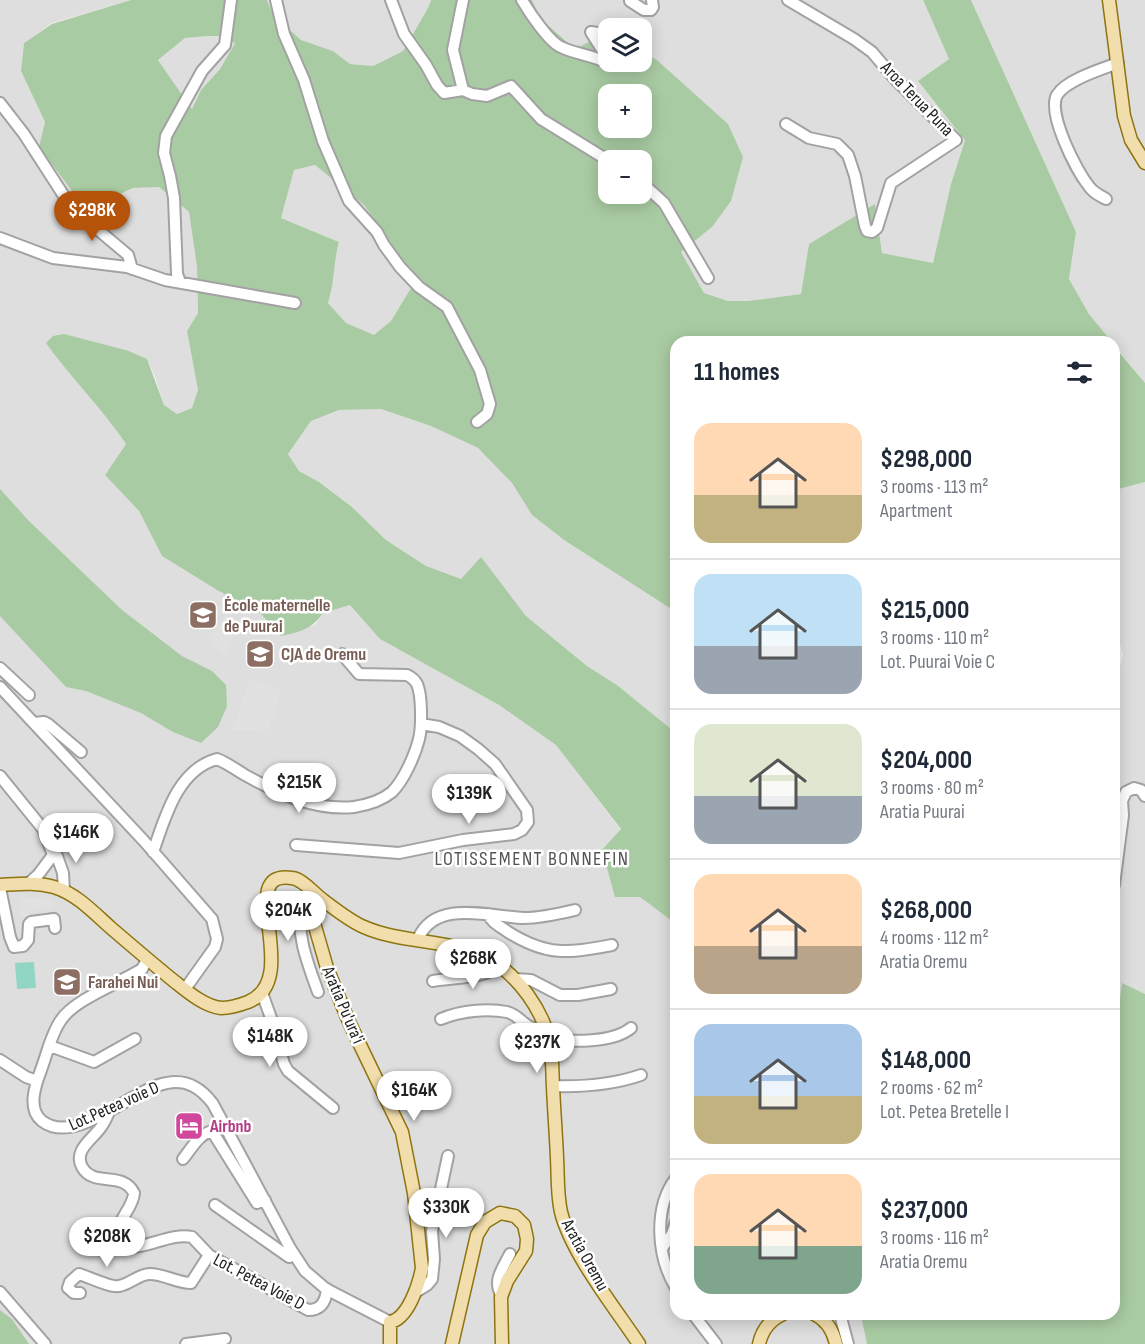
<!DOCTYPE html>
<meta charset="utf-8">
<style>
:root{--surface:#fff;--page:#f2f2f3;--text:#1f2937;--muted:#747a83;--line:#e0e1e3;--accent:#b45309}
body{margin:0;font-family:"Sofia Sans Condensed",sans-serif;background:var(--page);color:var(--text);height:100vh;display:flex;flex-direction:column;font-size:22px;white-space:nowrap}
*{box-sizing:border-box;margin:0}
p{font-size:20px;color:var(--muted)}
.icon{flex:none;width:33px;height:33px;fill:none;stroke:currentColor;stroke-width:2;stroke-linecap:round;stroke-linejoin:round}
.map{position:relative;flex:1;overflow:hidden}
.drawer{position:absolute;left:670px;top:336px;width:450px;height:984px;display:flex;flex-direction:column;background:var(--surface);border-radius:18px;box-shadow:0 3px 15px #0003}
.drawer>*{flex:none}
.fabs{position:absolute;left:598px;top:18px;display:grid;gap:12px}
.fabs a{display:grid;place-items:center;width:54px;height:54px;border-radius:12px;background:var(--surface);box-shadow:0 3px 15px #0003;font-size:30px}
.price{position:absolute;translate:-50% -51px;padding:0 14px;border-radius:21px;background:#fff;color:#222;font-size:20px;line-height:39px;filter:drop-shadow(0 2px 3px #0008)}
.price::after{content:'';position:absolute;left:50%;top:36px;width:18px;height:14px;margin-left:-9px;background:inherit;clip-path:polygon(0 0,100% 0,50% 100%)}
.price.active{background:var(--accent);color:#fff}
ul{padding:0;list-style:none}
li{display:flex;align-items:center;gap:18px;height:150px;padding:0 24px}
li+li{border-top:2px solid var(--line)}
li span{display:grid;place-items:center;flex:none;width:168px;height:120px;border-radius:18px;color:#555}
li>.icon{margin-inline-start:auto}
span .icon{width:72px;height:72px;fill:#fffc;stroke-width:1}
li b{font-size:26px}
h2{display:flex;justify-content:space-between;align-items:center;height:72px;padding:0 24px;font-size:26px}
.map>svg:first-child{display:block}
</style>
<div class="map">
<svg width="1145" height="1344" viewBox="0 0 1145 1344">
<rect width="100%" height="100%" fill="#f0efe9"/>
<path fill="#dfdede" d="M 0,0 L 131,0 L 52,23 L 24,43 L 21,71 L 45,122 L 39,147 L 81,203 L 100,203 L 133,188 L 159,187 L 189,212 L 197,267 L 198,313 L 187,331 L 198,390 L 192,408 L 177,414 L 164,405 L 156,379 L 147,359 L 129,351 L 106,346 L 109,419 L 126,444 L 105,475 L 139,511 L 162,556 L 217,590 L 260,613 L 281,636 L 316,624 L 323,613 L 350,604 L 380,639 L 499,705 L 556,745 L 621,830 L 640,897 L 676,924 L 676,1314 L 875,1314 L 861,1316 L 867,1344 L 29,1344 L 12,1319 L 0,1310 Z
M 267,0 L 431,0 L 428,8 L 403,51 L 373,66 L 350,64 L 333,51 L 301,40 L 273,15 Z
M 532,0 L 923,0 L 949,59 L 919,81 L 965,139 L 951,184 L 933,263 L 882,253 L 875,205 L 809,244 L 801,294 L 748,301 L 728,301 L 704,293 L 681,252 L 712,227 L 658,61 L 642,50 L 642,28 L 609,28 L 609,32 L 576,49 L 541,19 Z
M 971,0 L 1145,0 L 1145,383 L 1115,346 L 1114,342 L 1112,342 L 1089,314 L 1069,279 L 1076,232 Z
M 208,36 L 219,36 L 235,43 L 220,69 L 201,90 L 192,109 L 158,60 L 185,38 Z
M 315,165 L 364,205 L 386,235 L 397,254 L 417,278 L 391,321 L 374,336 L 346,323 L 328,303 L 331,295 L 335,255 L 339,242 L 281,218 L 294,170 Z
M 381,409 L 431,426 L 478,448 L 512,483 L 532,515 L 564,540 L 676,612 L 676,733 L 617,685 L 587,666 L 526,616 L 481,558 L 461,580 L 426,566 L 386,540 L 352,507 L 319,482 L 299,471 L 288,454 L 311,421 L 339,410 Z
M 1145,482 L 1145,994 L 1122,984 L 1115,1045 L 1114,691 L 1123,655 L 1115,626 L 1115,490 Z"/>
<path fill="#a9cba3" fill-rule="evenodd" d="M 131,0 L 267,0 L 273,15 L 301,40 L 333,51 L 350,64 L 373,66 L 403,51 L 428,8 L 431,0 L 532,0 L 541,19 L 575,49 L 609,32 L 609,62 L 642,62 L 642,50 L 658,61 L 728,124 L 743,157 L 731,201 L 712,227 L 681,252 L 704,293 L 728,301 L 748,301 L 801,294 L 809,244 L 875,204 L 882,253 L 933,263 L 951,184 L 965,140 L 918,81 L 949,59 L 923,0 L 971,0 L 1076,232 L 1069,279 L 1089,314 L 1112,342 L 676,342 L 676,612 L 564,540 L 532,515 L 512,483 L 478,448 L 431,426 L 381,409 L 339,410 L 311,421 L 288,454 L 299,471 L 319,482 L 352,507 L 386,540 L 426,566 L 461,579 L 481,557 L 526,616 L 587,666 L 617,685 L 676,733 L 676,924 L 640,897 L 615,897 L 602,850 L 621,829 L 556,745 L 499,705 L 380,639 L 350,605 L 323,613 C 312,629 300,632 281,636 L 260,613 L 217,590 L 162,556 L 139,511 L 105,475 L 126,444 C 102,408 71,378 46,343 L 53,336 L 64,334 L 129,351 L 147,359 L 164,405 L 177,414 L 192,408 L 198,390 L 187,331 L 198,313 L 197,267 L 189,212 L 159,187 L 133,188 L 100,203 L 81,203 L 39,147 L 45,122 L 21,71 L 24,43 L 52,24 ZM 208,36 L 219,36 L 235,43 L 220,69 L 201,90 L 192,109 L 158,60 L 185,38 ZM 609,94 L 642,94 L 642,128 L 609,128 ZM 609,160 L 642,160 L 642,194 L 609,194 ZM 315,165 L 364,205 L 386,235 L 397,254 L 417,278 L 391,321 L 374,335 L 346,323 L 328,303 C 335,283 333,262 339,242 L 281,218 L 294,170 Z
M 1114,346 L 1145,383 L 1145,482 L 1115,490 Z
M 0,489 L 29,521 L 122,610 L 182,656 L 212,671 L 226,685 L 227,706 L 218,727 L 201,743 L 173,732 L 141,713 L 86,691 L 66,687 L 0,616 Z
M 1122,983 L 1145,994 L 1145,1344 L 867,1344 L 861,1316 L 875,1314 L 1114,1314 L 1114,1045 Z
M 0,1310 L 12,1319 L 29,1344 L 0,1344 Z"/>
<path fill="#91d6c4" d="M 34,962 L 36,988 L 17,989 L 15,963 Z"/>
<path fill="#e1e1e1" d="M 226,615 L 239,624 L 223,656 L 210,637 Z
M 250,678 L 281,691 L 269,729 L 233,730 Z
M 35,897 L 54,901 L 53,906 L 32,910 L 28,913 L 27,921 L 23,922 L 19,898 Z"/>
<g fill="none" stroke-linecap="round" stroke-linejoin="round">
<g stroke="#a2a2a2" stroke-width="14">
<path id="minor" d="M 276,0 L 284,34 L 304,80 L 323,141 L 349,201 L 377,232 L 384,245 L 400,267 L 419,287 L 447,307 L 480,370 L 490,404 L 487,414 L 477,422
M 391,0 L 404,34 L 426,65 L 437,85 L 444,93 L 463,90 L 472,94 L 487,96 L 511,86 L 541,119 L 609,161
M 463,0 L 453,50 L 463,90
M 522,0 C 529,12 549,42 561,47 C 575,54 591,55 606,62 L 608,59 L 591,32 L 597,33 L 609,43
M 630,1 L 644,10 L 651,10 L 653,7 L 652,0
M 0,103 L 24,134 L 64,196 L 84,218 L 128,255 L 132,269
M 786,124 L 809,138 L 837,144 L 848,155 L 855,176 L 865,226 L 867,231 L 872,232 L 877,228 L 891,183 L 956,140 L 895,79 L 872,52 L 854,39 L 788,0
M 642,183 L 664,203 L 708,278
M 1106,199 C 1099,195 1092,192 1088,185 C 1076,170 1047,113 1057,95 C 1066,80 1102,69 1118,63
M 0,238 L 53,258 L 127,267 L 165,280 L 295,303
M 180,282 L 177,274 L 174,198 L 170,176 L 164,153 L 166,136 L 202,71 L 225,45 L 231,0
M 0,668 L 29,695
M 0,687 L 144,841 L 212,919 L 217,939 L 215,947 L 185,989
M 34,723 L 44,722 L 48,724 L 81,752
M 0,776 L 43,829 L 53,855 L 57,856 L 63,873 L 64,891
M 296,845 L 399,853 L 463,840 L 514,834 L 522,830 L 528,822 L 527,810 L 495,764 L 478,749 L 460,736 L 439,727 L 421,724
M 153,852 C 165,818 177,770 217,759 C 227,763 235,769 245,775 C 277,793 315,811 354,807 C 367,805 381,801 392,792 C 404,780 415,755 419,739 C 422,727 422,695 417,684 C 415,680 411,677 407,675 L 359,674 L 342,654
M 29,883 L 38,875 L 53,855
M 1114,885 L 1123,815 L 1122,801 L 1126,792 L 1134,788 L 1141,790 L 1145,796
M 0,888 L 10,937 L 14,947 L 23,946 L 28,940 L 29,924 L 31,922 L 54,919 L 55,928
M 311,891 L 311,898 L 302,903 C 295,933 308,964 318,992
M 488,914 C 492,923 500,926 508,932 C 548,957 568,953 612,945
M 418,939 C 435,898 491,917 524,918 C 541,918 558,914 575,910
M 147,960 L 142,969 C 120,983 75,999 61,1020 C 51,1034 47,1054 41,1070 C 35,1086 27,1109 42,1121 C 76,1147 131,1089 167,1083 C 187,1079 201,1088 213,1104 L 290,1248 L 305,1271 L 326,1289 L 390,1322
M 514,979 L 531,980 L 560,995 L 578,995 L 611,989
M 433,981 C 454,977 482,979 500,966
M 262,993 L 271,1018 L 284,1064 L 288,1071 L 333,1108
M 441,1019 C 460,1011 487,1008 507,1012 C 523,1016 524,1032 546,1029
M 548,1039 C 572,1042 613,1043 631,1028
M 50,1046 L 94,1062 L 135,1039
M 0,1060 L 26,1077 L 37,1081
M 553,1086 C 583,1087 612,1085 641,1075
M 110,1110 C 107,1116 105,1122 101,1127 C 93,1139 73,1150 82,1167 C 94,1188 122,1170 134,1193 C 133,1212 108,1225 122,1246 C 143,1252 169,1232 192,1237 L 209,1255 L 308,1310 C 322,1310 326,1300 327,1289
M 183,1159 C 191,1149 199,1134 212,1131 L 257,1203 L 265,1200
M 676,1178 C 653,1208 657,1257 676,1288
M 215,1205 L 289,1257 L 294,1255
M 663,1247 L 672,1234 L 676,1222
M 0,1292 L 45,1344
M 80,1293 L 74,1293 L 68,1288 L 70,1282 L 79,1274 C 89,1277 111,1288 119,1286 C 130,1284 139,1274 150,1274 C 164,1274 177,1283 191,1283 L 209,1255
M 414,1293 L 427,1285 L 432,1279 L 434,1259 L 432,1231 L 448,1156
M 502,1296 C 492,1281 503,1268 510,1254
M 693,1314 L 716,1344
M 840,1314 L 848,1344
M 186,1344 L 225,1339"/>
</g>
<g stroke="#8d7511" stroke-width="15">
<path id="major" d="M 1109,0 L 1124,116 L 1131,140 L 1145,163
M 0,885 C 19,884 36,882 54,887 C 77,894 94,913 111,928 C 132,946 153,964 174,981 C 188,992 204,1006 221,1008 C 230,1008 240,1005 248,1002 C 305,979 232,869 292,878 C 303,879 314,894 323,900 C 335,909 350,921 364,927 C 407,946 461,937 500,966 C 521,982 539,1007 547,1032 C 553,1050 552,1069 553,1087 C 554,1110 556,1134 557,1158 C 558,1175 557,1195 561,1212 C 571,1253 615,1308 639,1344
M 323,900 L 312,916 L 327,968 L 349,1022 L 402,1132 L 414,1193 L 422,1268 C 419,1284 408,1319 390,1322 L 390,1344
M 814,1314 C 827,1320 833,1331 836,1344
M 452,1344 L 477,1235 L 485,1222 L 500,1213 L 515,1216 L 524,1225 L 527,1239 L 526,1251 L 507,1281 L 501,1297 L 502,1344
M 759,1344 C 762,1330 770,1320 783,1314"/>
</g>
<use href="#minor" stroke="#fff" stroke-width="10"/>
<use href="#major" stroke="#f2ddac" stroke-width="12"/>
</g>
<defs>
<g id="school-square" transform="scale(1.5)"><rect x="-9" y="-9" width="18" height="18" rx="4" fill="#8d6e63" stroke="#fff"/><path d="M0-5L7-2L0 1L-7-2ZM-4 1L0 2.5L4 1V4Q0 6-4 4Z" fill="#fff"/></g>
<g id="hotel-square" transform="scale(1.5)"><rect x="-9" y="-9" width="18" height="18" rx="4" fill="#d1479c" stroke="#fff"/><path d="M-6-4.5h1.5V1H6V5H4.5V3h-9V5H-6ZM-4 0a1.8 1.8 0 1 1 3.6 0ZM.5 0V-2.5h3Q6-2.5 6 0Z" fill="#fff"/></g>
</defs>
<g fill-rule="evenodd">
<use href="#school-square" x="203" y="615"/>
<use href="#school-square" x="260" y="654"/>
<use href="#school-square" x="67" y="982"/>
<use href="#hotel-square" x="189" y="1126"/>
</g>
<g text-anchor="middle" dominant-baseline="central" stroke-width="5" stroke-linejoin="round" paint-order="stroke">
<g font-size="18" fill="#212121" stroke="#fff">
<text transform="translate(917 99) rotate(46)">Aroa Terua Puna</text>
<text transform="translate(343 1005) rotate(67)">Aratia Pu'ura'i</text>
<text transform="translate(114 1106) rotate(-24)">Lot.Petea voie D</text>
<text transform="translate(585 1255) rotate(61)">Aratia Oremu</text>
<text transform="translate(259 1282) rotate(28)">Lot. Petea Voie D</text>
</g>
<g font-size="18" font-weight="bold" fill="#785e54" stroke="#fff" text-anchor="start">
<text x="224" y="605">École maternelle<tspan x="224" dy="21">de Puurai</tspan></text>
<text x="281" y="654">CJA de Oremu</text>
<text x="88" y="982">Farahei Nui</text>
</g>
<g font-size="18" font-weight="bold" fill="#b23c85" stroke="#fff" text-anchor="start">
<text x="210" y="1126">Airbnb</text>
</g>
<g font-size="20" letter-spacing="1.5" fill="#545454" stroke="#fff">
<text x="532" y="859">LOTISSEMENT BONNEFIN</text>
</g>
</g>
</svg>
<div class="fabs">
<a><svg class="icon" aria-label="layers" viewBox="0 0 24 24"><path d="M12 4l9 5-9 5-9-5zM3 14l9 5 9-5"/></svg></a>
<a>+</a>
<a>−</a>
</div>
<b class="price active" style="left:92px;top:242px">$298K</b>
<b class="price" style="left:299px;top:814px">$215K</b>
<b class="price" style="left:469px;top:825px">$139K</b>
<b class="price" style="left:76px;top:864px">$146K</b>
<b class="price" style="left:288px;top:942px">$204K</b>
<b class="price" style="left:473px;top:990px">$268K</b>
<b class="price" style="left:270px;top:1068px">$148K</b>
<b class="price" style="left:537px;top:1074px">$237K</b>
<b class="price" style="left:414px;top:1122px">$164K</b>
<b class="price" style="left:446px;top:1239px">$330K</b>
<b class="price" style="left:107px;top:1268px">$208K</b>
<section class="drawer">
<h2>11 homes<svg class="icon" aria-label="filters" viewBox="0 0 24 24"><path d="M4 7h16M4 17h16"/><circle cx="9" cy="7" r="2"/><circle cx="15" cy="17" r="2"/></svg></h2>
<ul>
<li><span style="background:linear-gradient(#ffd9b3 60%,#c2b280 0)"><svg class="icon" aria-label="home" viewBox="0 0 24 24"><path d="M3 11l9-7 9 7M6 9v11h12V9"/></svg></span><div><b>$298,000</b><p>3 rooms · 113 m²</p><p>Apartment</p></div></li>
<li><span style="background:linear-gradient(#bfe0f5 60%,#9aa5b1 0)"><svg class="icon" aria-label="home" viewBox="0 0 24 24"><path d="M3 11l9-7 9 7M6 9v11h12V9"/></svg></span><div><b>$215,000</b><p>3 rooms · 110 m²</p><p>Lot. Puurai Voie C</p></div></li>
<li><span style="background:linear-gradient(#dfe7d0 60%,#9aa5b1 0)"><svg class="icon" aria-label="home" viewBox="0 0 24 24"><path d="M3 11l9-7 9 7M6 9v11h12V9"/></svg></span><div><b>$204,000</b><p>3 rooms · 80 m²</p><p>Aratia Puurai</p></div></li>
<li><span style="background:linear-gradient(#ffd9b3 60%,#b9a48a 0)"><svg class="icon" aria-label="home" viewBox="0 0 24 24"><path d="M3 11l9-7 9 7M6 9v11h12V9"/></svg></span><div><b>$268,000</b><p>4 rooms · 112 m²</p><p>Aratia Oremu</p></div></li>
<li><span style="background:linear-gradient(#a9c7e8 60%,#c2b280 0)"><svg class="icon" aria-label="home" viewBox="0 0 24 24"><path d="M3 11l9-7 9 7M6 9v11h12V9"/></svg></span><div><b>$148,000</b><p>2 rooms · 62 m²</p><p>Lot. Petea Bretelle I</p></div></li>
<li><span style="background:linear-gradient(#ffd9b3 60%,#7fa58c 0)"><svg class="icon" aria-label="home" viewBox="0 0 24 24"><path d="M3 11l9-7 9 7M6 9v11h12V9"/></svg></span><div><b>$237,000</b><p>3 rooms · 116 m²</p><p>Aratia Oremu</p></div></li>
</ul>
</section>
</div>
